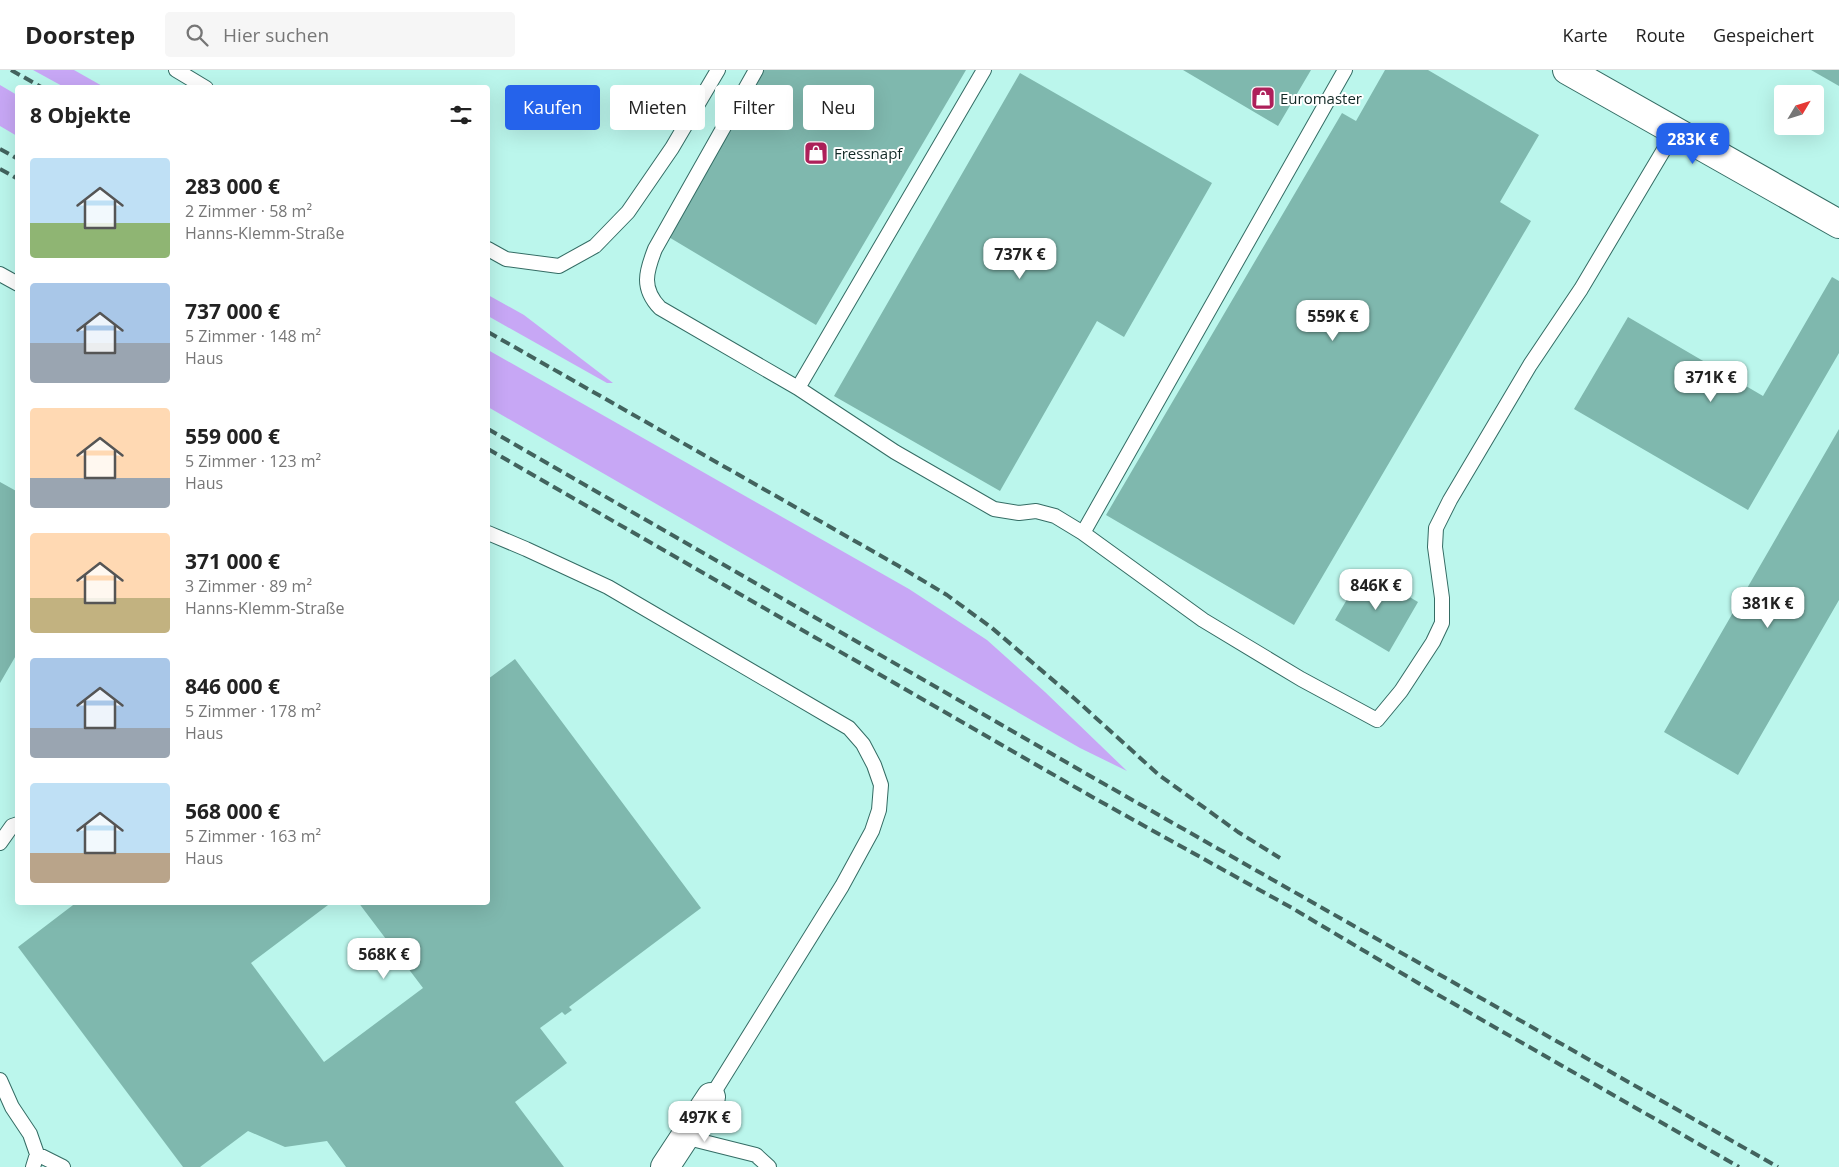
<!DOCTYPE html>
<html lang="de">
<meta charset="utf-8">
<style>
:root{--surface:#fff;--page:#f6f6f6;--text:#222;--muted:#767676;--line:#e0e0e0;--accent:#2563eb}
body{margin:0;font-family:"Open Sans",sans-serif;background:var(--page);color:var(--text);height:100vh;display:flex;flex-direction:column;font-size:19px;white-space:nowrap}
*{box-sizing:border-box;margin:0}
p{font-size:16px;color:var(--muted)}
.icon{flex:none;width:28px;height:28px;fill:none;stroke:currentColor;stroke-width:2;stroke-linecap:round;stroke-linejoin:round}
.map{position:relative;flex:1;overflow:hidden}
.sheet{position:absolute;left:15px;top:15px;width:475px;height:820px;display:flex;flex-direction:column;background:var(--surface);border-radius:5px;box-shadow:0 5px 20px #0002}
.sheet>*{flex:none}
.top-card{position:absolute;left:505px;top:15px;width:475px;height:45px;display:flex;gap:10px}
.needle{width:32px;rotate:52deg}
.buttons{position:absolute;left:1774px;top:15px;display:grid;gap:10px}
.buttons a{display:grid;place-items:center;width:50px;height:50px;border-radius:5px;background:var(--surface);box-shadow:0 5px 20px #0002;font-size:25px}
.price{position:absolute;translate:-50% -42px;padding:0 11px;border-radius:10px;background:#fff;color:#222;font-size:16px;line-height:32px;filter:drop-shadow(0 1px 2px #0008)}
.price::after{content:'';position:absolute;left:50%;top:30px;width:15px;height:11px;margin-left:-8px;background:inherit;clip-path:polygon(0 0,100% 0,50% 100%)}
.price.active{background:var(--accent);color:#fff}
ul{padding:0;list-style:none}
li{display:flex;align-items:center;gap:15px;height:125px;padding:0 15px}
li span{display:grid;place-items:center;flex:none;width:140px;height:100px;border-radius:5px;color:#555}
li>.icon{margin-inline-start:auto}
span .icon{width:60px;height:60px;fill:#fffc;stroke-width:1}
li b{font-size:21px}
h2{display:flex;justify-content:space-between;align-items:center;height:60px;padding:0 15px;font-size:21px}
.chip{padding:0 18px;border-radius:5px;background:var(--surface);box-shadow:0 5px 20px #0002;font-size:18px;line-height:45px}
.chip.active{background:var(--accent);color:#fff}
header{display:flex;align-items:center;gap:30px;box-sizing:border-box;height:70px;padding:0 25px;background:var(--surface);border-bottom:1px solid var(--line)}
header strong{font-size:24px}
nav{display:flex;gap:28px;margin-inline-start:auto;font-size:18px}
.search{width:350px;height:45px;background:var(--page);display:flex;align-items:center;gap:12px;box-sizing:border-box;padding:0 18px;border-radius:5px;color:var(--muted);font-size:19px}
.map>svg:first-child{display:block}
</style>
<header>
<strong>Doorstep</strong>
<div class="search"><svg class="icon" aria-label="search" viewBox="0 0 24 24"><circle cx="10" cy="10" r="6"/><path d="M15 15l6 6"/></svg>Hier suchen</div>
<nav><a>Karte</a><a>Route</a><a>Gespeichert</a></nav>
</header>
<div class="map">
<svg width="1839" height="1097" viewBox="0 0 1839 1097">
<rect width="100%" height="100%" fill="#bbf6ec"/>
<path fill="#c7a7f5" d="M 33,0 L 74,0 L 104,17 L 64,17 Z
M 0,15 L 17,25 L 17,66 L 0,56 Z
M 488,225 L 524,245 L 613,313 L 607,313 L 488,246 Z
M 488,280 L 909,519 L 987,570 L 1045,622 L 1127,701 L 1080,678 L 488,337 Z"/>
<path fill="#7fb8ae" d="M 764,0 L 966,0 L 816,255 L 667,166 Z
M 1183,0 L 1311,0 L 1278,56 Z
M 1385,0 L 1428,0 L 1539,65 L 1500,132 L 1531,151 L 1294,555 L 1106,445 L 1342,43 L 1356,51 Z
M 1811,0 L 1839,0 L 1839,16 Z
M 1020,3 L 1212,113 L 1124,267 L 1097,251 L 1000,421 L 834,326 Z
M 1832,207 L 1839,211 L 1839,283 L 1748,440 L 1574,339 L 1628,247 L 1763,326 Z
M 1839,359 L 1839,530 L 1738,705 L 1664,662 Z
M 0,412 L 18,422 L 18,582 L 0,613 Z
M 1364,500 L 1418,532 L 1389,582 L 1335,550 Z
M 515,589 L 701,838 L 569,937 L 572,940 L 565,945 L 562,942 L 540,958 L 567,993 L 515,1032 L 564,1097 L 346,1097 L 327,1071 L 285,1077 L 248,1061 L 200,1097 L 183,1097 L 18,877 L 77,832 L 332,832 L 251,893 L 324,992 L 423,918 L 358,832 L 488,832 L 488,609 Z"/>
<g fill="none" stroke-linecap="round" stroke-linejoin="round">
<g stroke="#346c64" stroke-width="16">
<path id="lane" d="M 176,0 L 206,18
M 756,0 L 655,179 C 646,202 641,218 660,238 L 798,318 L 984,0
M 488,179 L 506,189 L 559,196 L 595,176 L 628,142 L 672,78 L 718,0
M 0,204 L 18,214
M 798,318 L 895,382 L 994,439 L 1019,443 L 1036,441 L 1055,446 L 1083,463 L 1203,550 L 1301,609 L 1377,650 L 1401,621 L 1433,572 L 1442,553 L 1442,528 L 1435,477 L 1436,458 L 1450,430 L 1530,295 L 1581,219 L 1675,61
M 488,463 L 526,479 L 608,517 L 849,658 L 863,674 L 874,695 L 881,715 L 879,740 L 872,761 L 842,816 L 711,1027
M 1083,463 L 1345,0
M 0,773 L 12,756 L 18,754
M 0,1010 L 12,1037 L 30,1064 L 37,1084 L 33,1097
M 684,1067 L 756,1085 L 769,1097
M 37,1084 L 63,1097"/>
</g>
<g stroke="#346c64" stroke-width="30">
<path id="street" d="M 1567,0 L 1839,154
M 665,1097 L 711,1027"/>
</g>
<use href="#lane" stroke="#fff" stroke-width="14"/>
<use href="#street" stroke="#fff" stroke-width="28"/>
<path stroke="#42635e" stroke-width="4" stroke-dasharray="10 5" stroke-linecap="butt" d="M 11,0 L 43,18
M 0,79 L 18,89
M 0,99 L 18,109
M 488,262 L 897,495 L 947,525 L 992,558 L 1075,629 L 1159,705 L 1238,762 L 1280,788
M 488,359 L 1099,711 L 1778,1097
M 488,379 L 1094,728 L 1292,838 L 1435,923 L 1739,1097"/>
</g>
<defs>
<g id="shop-square" transform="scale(1.25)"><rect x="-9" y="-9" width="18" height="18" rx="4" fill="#ae205a" stroke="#fff"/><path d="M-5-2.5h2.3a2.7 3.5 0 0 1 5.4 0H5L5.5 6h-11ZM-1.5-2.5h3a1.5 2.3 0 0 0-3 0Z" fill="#fff"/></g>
</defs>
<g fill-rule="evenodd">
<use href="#shop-square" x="1263" y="28"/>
<use href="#shop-square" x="816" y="83"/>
</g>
<g text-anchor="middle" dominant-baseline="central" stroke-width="4" stroke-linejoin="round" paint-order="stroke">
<g font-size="15" fill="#122926" stroke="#fff" text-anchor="start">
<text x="1280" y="28">Euromaster</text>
<text x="834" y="83">Fressnapf</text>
</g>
</g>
</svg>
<div class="buttons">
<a><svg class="needle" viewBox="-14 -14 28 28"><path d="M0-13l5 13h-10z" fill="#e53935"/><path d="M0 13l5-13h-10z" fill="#767676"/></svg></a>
</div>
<b class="price active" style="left:1693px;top:95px">283K €</b>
<b class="price" style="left:1020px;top:210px">737K €</b>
<b class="price" style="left:1333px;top:272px">559K €</b>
<b class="price" style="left:1711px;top:333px">371K €</b>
<b class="price" style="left:1376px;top:541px">846K €</b>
<b class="price" style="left:1768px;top:559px">381K €</b>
<b class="price" style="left:384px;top:910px">568K €</b>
<b class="price" style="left:705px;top:1073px">497K €</b>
<div class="top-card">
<a class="chip active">Kaufen</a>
<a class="chip">Mieten</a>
<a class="chip">Filter</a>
<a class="chip">Neu</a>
</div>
<section class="sheet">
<h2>8 Objekte<svg class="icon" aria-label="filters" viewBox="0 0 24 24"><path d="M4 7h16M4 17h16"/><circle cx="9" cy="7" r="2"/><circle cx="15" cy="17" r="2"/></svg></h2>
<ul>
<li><span style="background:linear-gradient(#bfe0f5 65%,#8fb573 0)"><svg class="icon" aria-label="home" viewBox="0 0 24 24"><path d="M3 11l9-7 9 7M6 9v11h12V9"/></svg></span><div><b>283 000 €</b><p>2 Zimmer · 58 m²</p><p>Hanns-Klemm-Straße</p></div></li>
<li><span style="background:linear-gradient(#a9c7e8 60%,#9aa5b1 0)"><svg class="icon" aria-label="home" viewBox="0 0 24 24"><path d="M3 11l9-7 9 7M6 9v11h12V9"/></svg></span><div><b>737 000 €</b><p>5 Zimmer · 148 m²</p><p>Haus</p></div></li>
<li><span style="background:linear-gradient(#ffd9b3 70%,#9aa5b1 0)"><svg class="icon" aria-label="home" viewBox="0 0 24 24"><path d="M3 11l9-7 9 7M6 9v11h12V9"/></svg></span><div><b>559 000 €</b><p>5 Zimmer · 123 m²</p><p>Haus</p></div></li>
<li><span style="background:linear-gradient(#ffd9b3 65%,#c2b280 0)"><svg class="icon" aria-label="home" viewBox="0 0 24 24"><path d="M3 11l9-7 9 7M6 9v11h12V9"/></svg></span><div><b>371 000 €</b><p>3 Zimmer · 89 m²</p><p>Hanns-Klemm-Straße</p></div></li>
<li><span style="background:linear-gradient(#a9c7e8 70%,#9aa5b1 0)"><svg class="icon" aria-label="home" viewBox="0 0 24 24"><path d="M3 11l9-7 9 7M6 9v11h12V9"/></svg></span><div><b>846 000 €</b><p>5 Zimmer · 178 m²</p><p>Haus</p></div></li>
<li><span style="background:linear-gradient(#bfe0f5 70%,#b9a48a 0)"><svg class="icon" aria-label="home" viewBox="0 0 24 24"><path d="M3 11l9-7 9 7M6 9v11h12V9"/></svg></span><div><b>568 000 €</b><p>5 Zimmer · 163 m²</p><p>Haus</p></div></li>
</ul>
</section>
</div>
